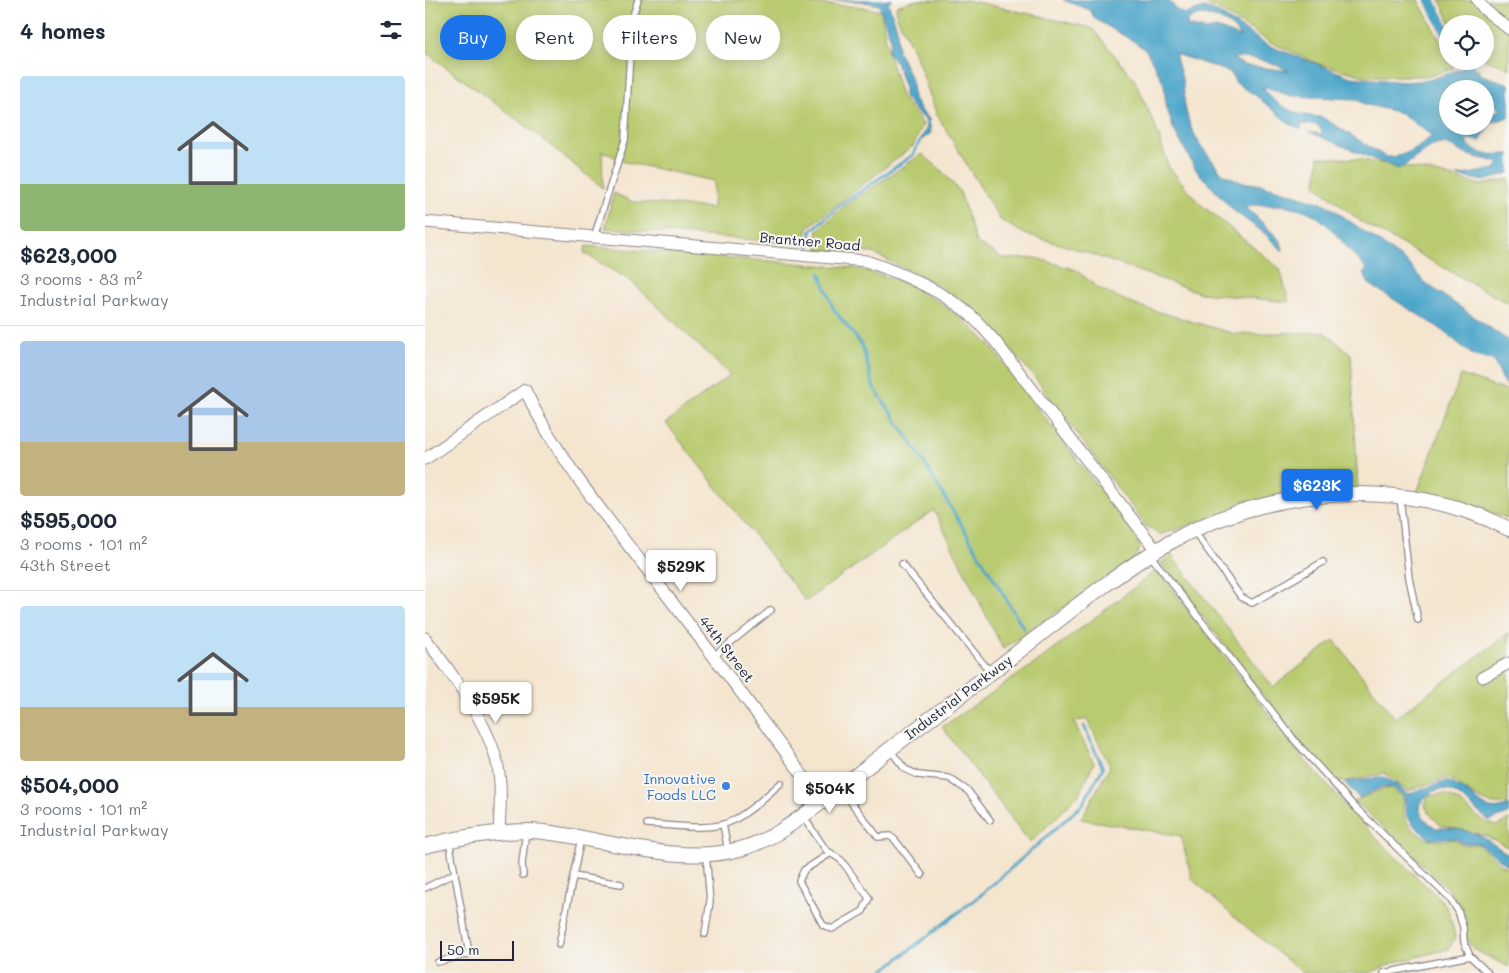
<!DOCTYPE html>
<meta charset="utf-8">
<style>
:root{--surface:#fff;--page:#f6f6f7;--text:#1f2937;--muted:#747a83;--line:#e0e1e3;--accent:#1a73e8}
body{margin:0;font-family:Mali,sans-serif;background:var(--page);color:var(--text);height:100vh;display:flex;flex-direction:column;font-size:19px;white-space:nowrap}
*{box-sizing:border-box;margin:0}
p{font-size:16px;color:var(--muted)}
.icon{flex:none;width:28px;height:28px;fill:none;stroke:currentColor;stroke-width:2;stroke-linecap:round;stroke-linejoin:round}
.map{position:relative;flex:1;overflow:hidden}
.drawer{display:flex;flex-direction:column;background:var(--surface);width:425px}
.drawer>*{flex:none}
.hud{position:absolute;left:15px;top:15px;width:475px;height:45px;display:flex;gap:10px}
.controls{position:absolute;left:1014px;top:15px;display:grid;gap:10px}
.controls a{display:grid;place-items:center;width:55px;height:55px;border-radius:50%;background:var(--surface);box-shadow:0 2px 12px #0003;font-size:25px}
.scale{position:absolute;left:15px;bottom:12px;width:74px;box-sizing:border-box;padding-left:5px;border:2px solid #22223b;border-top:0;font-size:14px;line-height:18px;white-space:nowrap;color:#22223b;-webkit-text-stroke:4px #f6f6f2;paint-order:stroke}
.price{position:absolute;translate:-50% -42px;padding:0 11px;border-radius:5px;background:#fff;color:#222;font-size:16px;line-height:32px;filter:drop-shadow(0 1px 2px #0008)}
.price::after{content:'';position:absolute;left:50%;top:30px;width:15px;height:11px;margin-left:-8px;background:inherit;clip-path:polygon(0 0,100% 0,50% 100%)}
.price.selected{background:var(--accent);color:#fff}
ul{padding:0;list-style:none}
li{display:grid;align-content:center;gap:10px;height:265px;padding:0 20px}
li+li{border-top:1px solid var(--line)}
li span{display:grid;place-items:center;height:155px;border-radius:5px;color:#555}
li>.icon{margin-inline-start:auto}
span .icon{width:90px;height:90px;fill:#fffc;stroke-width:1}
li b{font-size:21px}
h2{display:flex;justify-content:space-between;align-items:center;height:60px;padding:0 20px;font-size:21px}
.chip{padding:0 18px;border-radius:22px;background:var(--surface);box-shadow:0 2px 12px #0003;font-size:18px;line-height:45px}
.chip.selected{background:var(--accent);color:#fff}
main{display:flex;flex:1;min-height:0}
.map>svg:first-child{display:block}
</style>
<main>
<section class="drawer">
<h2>4 homes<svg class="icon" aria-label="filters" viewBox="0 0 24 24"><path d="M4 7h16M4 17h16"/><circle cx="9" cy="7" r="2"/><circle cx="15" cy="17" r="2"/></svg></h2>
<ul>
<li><span style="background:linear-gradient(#bfe0f5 70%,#8fb573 0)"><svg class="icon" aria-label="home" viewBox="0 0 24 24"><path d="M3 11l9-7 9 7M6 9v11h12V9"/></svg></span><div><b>$623,000</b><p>3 rooms · 83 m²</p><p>Industrial Parkway</p></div></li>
<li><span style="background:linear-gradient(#a9c7e8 65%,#c2b280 0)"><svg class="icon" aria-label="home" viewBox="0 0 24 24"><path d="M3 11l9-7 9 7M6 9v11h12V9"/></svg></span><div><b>$595,000</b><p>3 rooms · 101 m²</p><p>43th Street</p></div></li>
<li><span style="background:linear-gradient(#bfe0f5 65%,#c2b280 0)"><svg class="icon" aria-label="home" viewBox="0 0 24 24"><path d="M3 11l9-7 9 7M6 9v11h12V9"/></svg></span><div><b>$504,000</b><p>3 rooms · 101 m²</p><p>Industrial Parkway</p></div></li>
</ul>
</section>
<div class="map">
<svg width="1084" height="973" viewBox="0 0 1084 973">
<rect width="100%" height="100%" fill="#f6f6f2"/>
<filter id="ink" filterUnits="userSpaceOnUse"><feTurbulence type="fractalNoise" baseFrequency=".02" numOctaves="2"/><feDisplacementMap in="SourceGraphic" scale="10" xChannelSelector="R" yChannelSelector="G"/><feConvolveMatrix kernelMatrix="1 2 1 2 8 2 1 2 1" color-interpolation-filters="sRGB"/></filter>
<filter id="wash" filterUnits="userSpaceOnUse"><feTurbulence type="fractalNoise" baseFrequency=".0096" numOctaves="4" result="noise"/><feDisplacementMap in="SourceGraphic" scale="20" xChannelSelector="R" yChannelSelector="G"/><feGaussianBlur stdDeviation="1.12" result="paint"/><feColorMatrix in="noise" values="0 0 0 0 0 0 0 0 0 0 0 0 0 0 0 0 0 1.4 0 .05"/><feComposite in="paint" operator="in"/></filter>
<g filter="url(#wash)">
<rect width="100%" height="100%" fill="#f4e5cf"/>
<path fill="#b9cb6f" stroke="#6e7655" d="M 0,0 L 364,0 L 373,3 L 438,7 L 456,11 L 463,52 L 476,96 L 498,124 L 488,146 L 383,227 L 379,244 L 180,228 L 189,193 L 208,202 L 288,208 L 289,181 L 200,162 L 177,151 L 178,188 L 101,126 L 0,52 Z
M 491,0 L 542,0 L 667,28 L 709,79 L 730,125 L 744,167 L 774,203 L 855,269 L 864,302 L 776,293 L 648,248 L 600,234 L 575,220 L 512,115 L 491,56 L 472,17 L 471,6 Z
M 773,0 L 993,0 L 1022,54 L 1022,61 L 1026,61 L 1029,68 L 1005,76 L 940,76 L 894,64 L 845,42 L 792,9 Z
M 1015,0 L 1084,0 L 1084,68 L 1060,60 L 1060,24 L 1026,24 Z
M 497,154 L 516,170 L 535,192 L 551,242 L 579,259 L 611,258 L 651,270 L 673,288 L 710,305 L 810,334 L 899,332 L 926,354 L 933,489 L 849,497 L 735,535 L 721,526 L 608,375 L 546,306 L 509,283 L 448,253 L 393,250 L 393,230 L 417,208 Z
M 894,157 L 932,159 L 1007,172 L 1056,185 L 1084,179 L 1084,304 L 935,221 L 891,185 Z
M 161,246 L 429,268 L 474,280 L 517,304 L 542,323 L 564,344 L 711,537 L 715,548 L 708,560 L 578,649 L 509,510 L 381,601 L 241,423 L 305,375 L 207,282 L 159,253 Z
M 1036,375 L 1084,392 L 1084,519 L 1054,507 L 991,495 Z
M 747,556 L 848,687 L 909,640 L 970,718 L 1084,633 L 1083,803 C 1060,810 1041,789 1023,778 L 982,791 L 959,773 L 913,783 L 875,742 L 736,563 Z
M 732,570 L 881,762 L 951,838 L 1018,902 L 1025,914 L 1030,937 L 1024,949 L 971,962 L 945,973 L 878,973 L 808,916 L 767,879 L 756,836 L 656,819 L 685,766 L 662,719 L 649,722 L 669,763 L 653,796 L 605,843 L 517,727 L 612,662 Z
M 966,788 L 978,797 C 978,803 978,811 980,817 C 988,838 1010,844 1029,839 L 1038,845 L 1053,844 L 1077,865 L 1084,868 L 1084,967 L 1048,949 L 1040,935 L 1041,919 L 1037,907 L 1019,885 L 930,801 L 955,790 Z
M 1018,794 C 1043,801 1047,820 1072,826 L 1084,819 L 1084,848 L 1062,836 L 1015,825 L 1004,813 L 1000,805 L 1003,796 Z"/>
<path fill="#4ba5c9" stroke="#366482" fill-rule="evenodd" d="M 374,0 L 467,0 L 463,3 L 472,28 L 473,51 L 487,81 L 488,96 L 495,109 L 504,119 L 506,133 L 495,141 L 502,127 L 500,119 L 492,113 L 479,96 L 479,85 L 471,62 L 463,52 L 466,39 L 454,5 L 435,1 Z
M 638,0 L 743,0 L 753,11 L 760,14 L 779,8 L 792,12 L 842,45 L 926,77 L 980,82 L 1004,80 L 1048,65 L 1057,75 L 1084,84 L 1084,117 L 1066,123 L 1055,141 L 1044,139 L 1041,142 C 1052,157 1067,154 1084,154 L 1084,173 L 1059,181 L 1032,176 L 1070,169 L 1074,163 C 1064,159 1054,159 1044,155 C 1030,151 1024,140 1008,146 C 999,149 986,164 973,169 L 884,132 L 898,134 L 893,125 L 877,124 L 876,129 L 866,125 L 830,95 L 811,83 L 805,72 L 750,54 L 758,82 L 760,107 L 765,126 L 776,146 L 797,173 L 816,182 L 838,185 L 901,204 L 983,263 L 999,282 L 1084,341 L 1084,386 L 1080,385 L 1068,360 L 1049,356 L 1013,327 L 944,284 L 938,273 L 942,269 C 925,253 912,232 894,218 C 873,203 844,204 820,206 L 856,241 L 858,251 L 839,233 L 809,211 L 771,170 L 748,128 L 741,105 L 739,84 L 721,50 L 708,41 L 670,19 L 665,10 ZM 775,15 C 792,16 807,23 816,37 L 791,28 L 780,30 L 762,26 L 763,19 ZM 807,58 C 824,56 848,62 864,71 L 819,65 ZM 1035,83 L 1051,89 L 1060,89 L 1060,97 L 1075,109 L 1071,112 L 1060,114 L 1060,126 L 1022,126 L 1022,97 L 1017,93 ZM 837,87 L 867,96 L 931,99 L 939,104 L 976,113 L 1007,136 C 993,147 979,158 961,157 L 897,117 C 872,117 851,106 837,87 Z
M 957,777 L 973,785 L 982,794 L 1022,781 C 1028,784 1036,788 1042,792 C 1058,804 1062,814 1084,805 L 1083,814 L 1065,821 C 1042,807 1021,768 994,805 C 995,816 1002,822 1011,828 C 1029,828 1049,830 1064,841 C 1071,846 1076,850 1084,854 L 1084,866 L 1053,843 L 1037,843 L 1030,838 L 1006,839 L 992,829 L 982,816 L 979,796 L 967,787 L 955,788 L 934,798 L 919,782 Z"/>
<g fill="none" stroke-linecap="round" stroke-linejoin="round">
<path stroke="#4ba5c9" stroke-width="3" d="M 384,246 L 386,231 L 413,207 L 488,155 L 495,141
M 395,273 L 409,310 L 437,345 L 448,386 L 490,448 L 599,629
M 455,973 L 557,894 L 657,805 L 678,768 L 659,726"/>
<path stroke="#4ba5c9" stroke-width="10" d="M 1005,0 L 1022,33
M 1038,61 L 1045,74"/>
</g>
</g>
<g filter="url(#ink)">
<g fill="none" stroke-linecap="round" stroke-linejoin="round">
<g stroke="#8b8485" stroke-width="8">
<path id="service" d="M 169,237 L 200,140 L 207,18 L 213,0
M 975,497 L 984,578 L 993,620
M 769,531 L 816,597 L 827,603 L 898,562
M 725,555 L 871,742 L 930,807 L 1025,899 L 1033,911 L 1038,927 L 1039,942 L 1045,956 L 1063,973
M 477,564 L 566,673
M 289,656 L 346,610
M 465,750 L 480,769 L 493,775 L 524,778 L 543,791 L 565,820
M 415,788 L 453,837 L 465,836 L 470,840 L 497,875
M 378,816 L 401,850 L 416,860 L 444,898 L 438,911 L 407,929 L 398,925 L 374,881 L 379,870 L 406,853
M 222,824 C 246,825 286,832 307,821 C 325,812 341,796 356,783
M 298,824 L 303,851
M 98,875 L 97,864 L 101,831
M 148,876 L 196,884
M 0,888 L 30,873
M 280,934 L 285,902 L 281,854
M 134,945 L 156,838
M 13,962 L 44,954 L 24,840
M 959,973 L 1045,956"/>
</g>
<g stroke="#8b8485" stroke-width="13">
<path id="minor" d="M 1052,0 L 1060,10 L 1084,29
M 0,222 L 441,261 C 476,273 514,289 543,313 C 553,321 561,332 570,341 L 731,550
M 0,459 L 100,390 C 133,460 184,520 231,581 C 287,654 343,727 397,802
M 0,638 C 26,672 65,725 73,767 C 77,789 75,810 74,832
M 1058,677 L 1084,663"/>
</g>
<g stroke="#8b8485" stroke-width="16">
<path id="tertiary" d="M 0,846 C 33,837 67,832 101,831 C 116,830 131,834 146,836 C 199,845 262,864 315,849 C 346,841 372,820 397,802 C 456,755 516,711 576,665 C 630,624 683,578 742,544 C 841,486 981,475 1084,529"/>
</g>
<use href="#service" stroke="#fff" stroke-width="5.5"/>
<use href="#minor" stroke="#fff" stroke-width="11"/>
<use href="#tertiary" stroke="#fff" stroke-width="14"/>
</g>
</g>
<circle fill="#3f7fe0" stroke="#f6f6f2" stroke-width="2" cx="301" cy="786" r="5"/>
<g text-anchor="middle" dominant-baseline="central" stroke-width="4" stroke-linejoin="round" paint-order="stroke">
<g font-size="14" fill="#22223b" stroke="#f6f6f2">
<text transform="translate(385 241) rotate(5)">Brantner Road</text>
<text transform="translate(302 649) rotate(52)">44th Street</text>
<text transform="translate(533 697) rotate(-37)">Industrial Parkway</text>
</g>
<g font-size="14" fill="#366cbe" stroke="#f6f6f2" text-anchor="end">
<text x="291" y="778">Innovative<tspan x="291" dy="16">Foods LLC</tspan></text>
</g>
</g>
</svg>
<div class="controls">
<a><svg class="icon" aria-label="locate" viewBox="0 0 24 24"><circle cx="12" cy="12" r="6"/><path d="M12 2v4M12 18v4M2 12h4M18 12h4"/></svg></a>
<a><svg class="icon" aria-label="layers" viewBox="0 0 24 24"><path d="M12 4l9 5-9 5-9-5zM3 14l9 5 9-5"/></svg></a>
</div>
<div class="scale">50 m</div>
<b class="price selected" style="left:892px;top:511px">$623K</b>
<b class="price" style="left:256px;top:592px">$529K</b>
<b class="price" style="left:71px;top:724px">$595K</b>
<b class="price" style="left:405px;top:814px">$504K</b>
<div class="hud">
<a class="chip selected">Buy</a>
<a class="chip">Rent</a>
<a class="chip">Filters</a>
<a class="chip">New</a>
</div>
</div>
</main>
